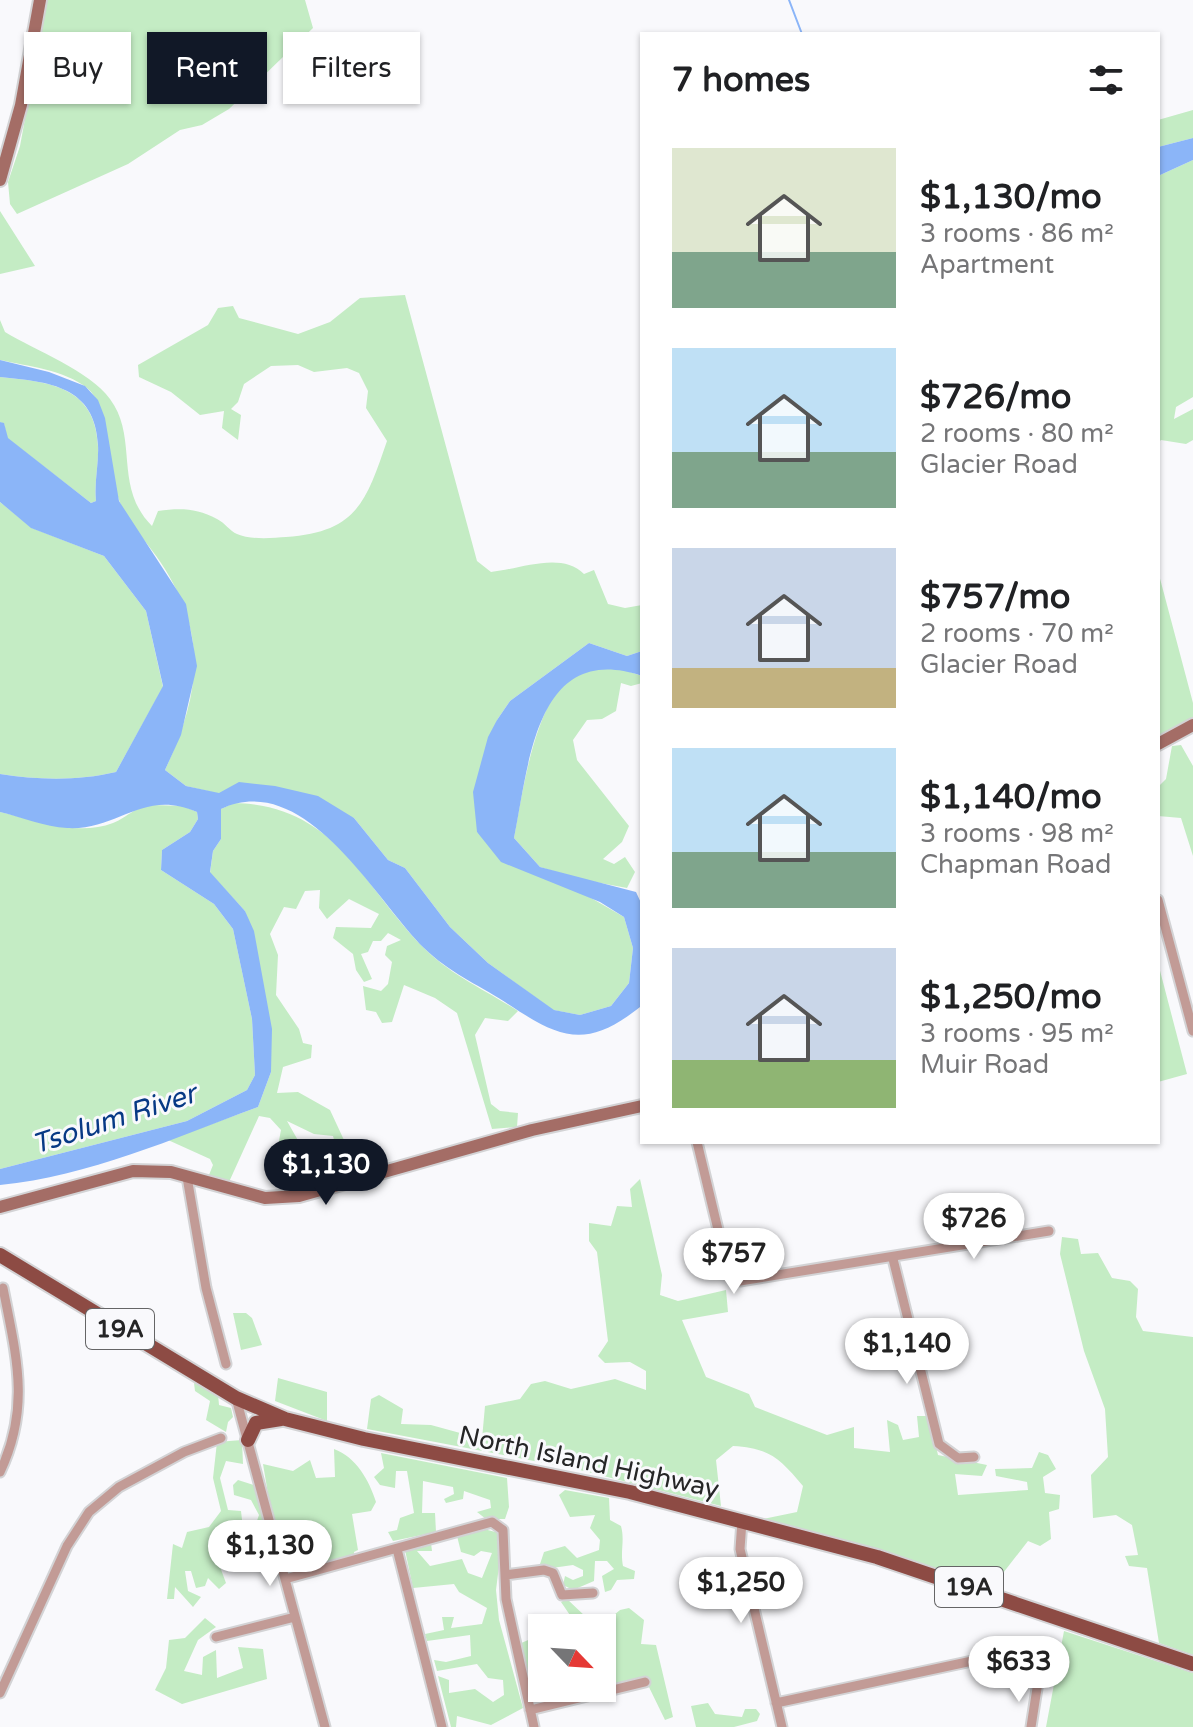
<!DOCTYPE html>
<meta charset="utf-8">
<style>
:root{--surface:#fff;--page:#f6f6f6;--text:#202124;--muted:#757577;--accent:#111827}
body{margin:0;font-family:"Varela Round",sans-serif;background:var(--page);color:var(--text);height:100vh;display:flex;flex-direction:column;font-size:30px;white-space:nowrap}
*{box-sizing:border-box;margin:0}
p{font-size:26px;color:var(--muted)}
.icon{flex:none;width:44px;height:44px;fill:none;stroke:currentColor;stroke-width:2;stroke-linecap:round;stroke-linejoin:round}
.map{position:relative;flex:1;overflow:hidden}
.sheet{position:absolute;left:640px;top:32px;width:520px;height:1112px;display:flex;flex-direction:column;background:var(--surface);border-radius:0px;box-shadow:0 2px 6px #0004}
.sheet>*{flex:none}
.guide{position:absolute;left:24px;top:32px;width:496px;height:72px;display:flex;gap:16px}
.needle{width:52px;rotate:115deg}
.buttons{position:absolute;left:528px;top:1614px;display:grid;gap:16px}
.buttons a{display:grid;place-items:center;width:88px;height:88px;border-radius:0px;background:var(--surface);box-shadow:0 2px 6px #0004;font-size:40px}
.price{position:absolute;translate:-50% -68px;padding:0 18px;border-radius:28px;background:#fff;color:#222;font-size:26px;line-height:52px;filter:drop-shadow(0 2px 4px #0008)}
.price::after{content:'';position:absolute;left:50%;top:48px;width:24px;height:18px;margin-left:-12px;background:inherit;clip-path:polygon(0 0,100% 0,50% 100%)}
.price.current{background:var(--accent);color:#fff}
ul{padding:0;list-style:none}
li{display:flex;align-items:center;gap:24px;height:200px;padding:0 32px}
li span{display:grid;place-items:center;flex:none;width:224px;height:160px;border-radius:0px;color:#555}
li>.icon{margin-inline-start:auto}
span .icon{width:96px;height:96px;fill:#fffc;stroke-width:1}
li b{font-size:34px}
h2{display:flex;justify-content:space-between;align-items:center;height:96px;padding:0 32px;font-size:34px}
.tag{padding:0 28px;border-radius:0px;background:var(--surface);box-shadow:0 2px 6px #0004;font-size:28px;line-height:72px}
.tag.current{background:var(--accent);color:#fff}
.map>svg:first-child{display:block}
</style>
<div class="map">
<svg width="1193" height="1727" viewBox="0 0 1193 1727">
<rect width="100%" height="100%" fill="#f9f9fc"/>
<path fill="#c4ecc4" d="M 47,0 L 305,0 L 313,28 L 229,109 L 202,125 L 180,130 L 128,164 L 17,214 L 10,204 L 8,182 L 20,146 Z
M 1193,110 L 1193,138 L 1158,147 L 1158,120 Z
M 1193,160 L 1193,397 L 1176,407 L 1174,419 L 1193,409 L 1193,440 L 1186,444 L 1161,440 L 1158,443 L 1158,176 Z
M 0,211 L 35,266 L 0,274 Z
M 405,295 L 477,561 L 491,572 C 521,569 561,551 584,574 L 594,570 L 608,604 L 625,608 L 642,605 L 642,651 L 627,656 L 589,643 L 510,701 L 497,720 L 477,832 L 624,917 L 633,948 L 629,983 L 611,1006 L 580,1015 L 553,1010 L 488,963 L 450,927 L 405,868 L 388,860 L 354,818 L 239,783 L 220,794 L 186,786 L 165,770 C 200,694 209,636 161,563 C 148,543 125,520 118,497 C 109,468 110,406 87,388 C 65,370 27,366 0,360 L 0,320 L 5,332 C 35,350 90,371 110,399 C 139,438 113,487 152,526 L 158,511 C 180,508 197,508 217,519 C 225,523 230,531 237,534 C 250,540 273,538 286,537 C 357,532 366,502 387,441 L 366,408 L 368,391 L 359,373 L 347,368 L 314,372 L 298,365 L 271,366 L 244,384 L 238,402 L 231,409 L 241,415 L 238,440 L 222,428 L 224,411 L 200,415 L 171,392 L 139,377 L 138,365 L 208,325 L 218,308 L 233,306 L 239,318 L 298,334 L 330,322 L 360,298 Z
M 0,377 C 50,382 95,386 98,446 C 99,464 94,482 96,501 L 91,503 L 7,438 L 4,424 L 0,422 Z
M 0,502 L 32,528 L 104,556 L 146,611 L 163,687 L 116,772 C 78,781 38,780 0,774 Z
M 1158,571 L 1193,703 L 1193,725 L 1158,744 Z
M 618,668 L 642,676 L 642,683 L 631,686 L 621,683 L 616,711 L 602,719 L 587,720 L 573,740 L 577,760 L 629,826 L 622,842 L 603,859 L 614,864 L 625,857 L 635,872 L 627,888 L 579,879 L 540,867 L 514,838 C 522,797 536,686 581,672 C 592,669 607,669 618,668 Z
M 1181,745 L 1193,766 L 1193,856 L 1181,818 L 1158,816 L 1158,787 L 1166,779 L 1172,746 Z
M 234,803 C 335,805 361,883 422,946 C 450,975 484,989 518,1011 L 508,1021 L 485,1018 L 475,1035 L 491,1104 L 500,1111 L 518,1113 L 517,1127 L 492,1129 L 457,1013 L 435,998 L 404,985 L 392,1022 L 382,1023 L 376,1012 L 366,1010 L 363,986 L 381,991 L 388,984 L 392,962 L 385,955 L 387,946 L 401,940 L 388,933 L 381,941 L 373,941 L 368,952 L 361,954 L 372,979 L 364,982 L 356,970 L 353,954 L 333,938 L 336,927 L 371,928 L 379,914 L 349,899 L 327,919 L 319,908 L 320,890 L 305,891 L 296,909 L 284,907 L 270,934 L 278,955 L 276,995 L 299,1029 L 303,1043 L 312,1045 L 311,1058 L 283,1067 L 277,1093 L 298,1092 L 330,1110 L 350,1153 L 351,1171 L 343,1173 L 333,1136 L 314,1134 L 287,1121 L 312,1165 L 284,1161 L 277,1151 L 281,1130 L 270,1118 L 259,1116 L 229,1182 L 209,1175 L 213,1165 L 210,1159 L 168,1140 L 258,1107 L 271,1072 L 245,911 L 210,873 L 213,851 L 221,839 L 221,809 Z
M 153,805 L 183,806 L 197,812 L 198,819 L 190,832 L 162,850 L 161,870 L 214,904 L 233,929 L 252,1019 L 255,1075 L 247,1090 L 187,1121 L 0,1169 L 0,812 C 35,820 77,837 113,823 C 130,816 130,809 153,805 Z
M 1158,963 L 1187,1074 L 1158,1082 Z
M 640,1179 L 662,1275 L 660,1295 L 678,1301 L 726,1290 L 728,1312 L 682,1320 L 706,1377 L 749,1394 L 755,1407 L 827,1435 L 854,1427 L 854,1448 L 890,1452 L 887,1420 L 898,1425 L 903,1440 L 919,1437 L 917,1416 L 929,1416 L 938,1455 L 987,1465 L 982,1476 L 955,1474 L 958,1495 L 1028,1490 L 1027,1482 L 996,1476 L 995,1469 L 1032,1468 L 1039,1452 L 1048,1455 L 1056,1469 L 1043,1477 L 1045,1493 L 1060,1495 L 1059,1509 L 1049,1512 L 1051,1539 L 1040,1546 L 1028,1541 L 993,1586 L 763,1519 L 797,1512 L 803,1486 C 780,1459 770,1448 733,1446 L 716,1460 L 721,1506 L 576,1469 L 367,1429 L 371,1399 L 379,1395 L 403,1409 L 401,1424 L 431,1425 L 482,1439 L 485,1406 L 520,1399 L 531,1384 L 545,1381 L 571,1389 L 615,1379 L 646,1390 L 646,1371 L 630,1362 L 605,1363 L 598,1356 L 608,1341 L 597,1252 L 589,1241 L 589,1223 L 611,1226 L 617,1206 L 632,1207 L 630,1189 Z
M 1062,1237 L 1078,1239 L 1081,1254 L 1098,1253 L 1112,1278 L 1130,1281 L 1138,1289 L 1136,1317 L 1143,1331 L 1193,1337 L 1193,1655 L 1159,1643 L 1147,1568 L 1129,1566 L 1125,1556 L 1138,1555 L 1132,1525 L 1116,1515 L 1093,1518 L 1091,1475 L 1108,1457 L 1105,1409 L 1084,1351 L 1060,1254 Z
M 233,1313 L 246,1313 L 252,1318 L 262,1345 L 241,1350 Z
M 278,1378 L 327,1392 L 327,1421 L 275,1401 Z
M 194,1383 L 218,1394 L 219,1405 L 231,1408 L 233,1417 L 228,1422 L 226,1432 L 206,1420 L 210,1401 L 195,1391 Z
M 242,1440 L 243,1464 L 226,1461 L 220,1478 L 228,1510 L 241,1511 L 243,1528 L 252,1535 L 259,1515 L 251,1500 L 234,1495 L 233,1485 L 238,1480 L 257,1486 L 273,1559 L 267,1560 L 262,1546 L 243,1553 L 239,1547 L 230,1561 L 219,1564 L 226,1583 L 219,1589 L 208,1578 L 205,1586 L 196,1588 L 191,1571 L 185,1571 L 188,1591 L 201,1597 L 193,1607 L 175,1587 L 174,1599 L 167,1599 L 173,1544 L 182,1548 L 187,1532 L 209,1527 L 221,1511 L 213,1478 L 217,1442 Z
M 334,1449 C 356,1457 369,1480 376,1502 L 371,1511 L 352,1514 L 358,1550 L 354,1552 L 355,1560 L 285,1579 L 263,1496 L 268,1494 L 263,1464 L 293,1471 L 310,1460 L 316,1478 L 335,1477 Z
M 381,1453 L 507,1478 L 509,1507 L 505,1519 L 486,1519 L 477,1512 L 491,1508 L 490,1500 L 464,1491 L 463,1499 L 446,1503 L 444,1499 L 454,1494 L 453,1487 L 423,1481 L 422,1513 L 435,1513 L 436,1532 L 393,1541 L 388,1532 L 397,1530 L 400,1518 L 414,1513 L 407,1471 L 396,1471 L 395,1488 L 380,1485 L 374,1477 L 384,1468 Z
M 565,1490 L 609,1498 L 610,1520 L 621,1526 C 625,1541 620,1551 623,1566 L 635,1571 L 634,1579 L 617,1580 L 611,1590 L 605,1592 L 602,1576 L 614,1569 L 607,1561 L 595,1561 L 594,1581 L 573,1590 L 563,1585 L 565,1576 L 573,1580 L 583,1576 L 583,1570 L 573,1565 L 545,1569 L 540,1564 L 544,1552 L 565,1546 L 577,1558 L 599,1550 L 600,1540 L 590,1528 L 595,1515 L 570,1517 L 559,1495 Z
M 480,1528 L 503,1534 L 496,1590 L 499,1620 L 523,1708 L 491,1725 L 457,1716 L 456,1727 L 451,1727 L 438,1676 L 449,1680 L 449,1693 L 475,1689 L 493,1702 L 504,1695 L 503,1680 L 488,1678 L 477,1664 L 437,1671 L 434,1660 L 446,1662 L 471,1656 L 470,1635 L 427,1641 L 425,1634 L 444,1630 L 442,1617 L 454,1617 L 451,1628 L 482,1624 L 487,1608 L 459,1592 L 454,1584 L 413,1588 L 405,1550 L 431,1543 L 432,1551 L 417,1551 L 430,1566 L 462,1559 L 468,1573 L 482,1578 L 492,1553 L 481,1551 L 474,1556 L 461,1552 L 457,1536 Z
M 567,1599 L 586,1617 L 609,1619 L 620,1610 L 629,1608 L 644,1620 L 641,1644 L 656,1645 L 673,1717 L 665,1720 L 647,1683 C 608,1681 574,1703 534,1703 L 519,1644 L 542,1634 L 542,1688 L 602,1688 L 602,1628 L 574,1628 L 574,1621 L 561,1602 Z
M 205,1618 L 216,1627 L 198,1640 L 184,1671 L 202,1675 L 203,1657 L 216,1650 L 217,1678 L 243,1668 L 238,1647 L 263,1649 L 267,1679 L 182,1704 L 155,1690 L 166,1668 L 169,1640 L 185,1638 Z
M 1064,1631 L 1193,1673 L 1193,1727 L 1046,1727 Z
M 708,1703 L 715,1714 L 742,1717 L 745,1709 L 756,1709 L 760,1714 L 757,1721 L 734,1727 L 696,1727 L 691,1706 Z"/>
<path fill="#8bb5f8" d="M 1193,138 L 1193,160 L 1158,176 L 1158,147 Z
M 0,360 L 49,372 L 85,386 L 98,400 L 105,418 L 119,501 L 186,604 L 197,666 L 181,735 L 165,770 L 186,786 L 219,793 L 239,782 L 275,786 L 318,796 L 354,818 L 388,860 L 405,868 L 450,927 L 488,963 L 554,1010 L 580,1015 L 611,1006 L 629,983 L 633,948 L 624,917 L 600,902 L 501,862 L 477,832 L 473,792 L 488,737 L 497,720 L 510,701 L 589,643 L 627,656 L 642,651 L 642,676 C 536,640 529,764 514,838 L 540,867 L 636,892 L 642,905 L 640,1007 C 585,1051 559,1038 505,1002 C 475,983 450,973 424,948 C 376,901 306,769 221,809 L 221,839 L 213,851 L 210,872 L 245,911 L 254,931 L 272,1029 L 271,1072 L 258,1107 C 174,1138 90,1176 0,1185 L 0,1169 L 187,1121 L 247,1090 L 255,1075 L 252,1019 L 233,929 L 214,904 L 161,870 L 162,850 L 190,832 L 198,819 L 197,812 C 143,788 118,831 67,828 C 45,827 21,817 0,812 L 0,774 C 38,780 78,781 116,772 L 163,686 L 146,611 L 104,556 L 31,528 L 0,502 L 0,422 L 4,423 L 8,438 L 91,503 L 96,501 C 94,482 99,464 98,445 C 95,386 50,382 0,377 Z"/>
<g fill="none" stroke-linecap="round" stroke-linejoin="round">
<path stroke="#8bb5f8" stroke-width="2" d="M 789,0 L 802,34"/>
<g stroke="#d3d3d5" stroke-width="13">
<path id="street" d="M 1158,900 L 1193,1031
M 697,1142 L 726,1263 L 740,1281 L 1049,1231
M 187,1177 L 206,1288 L 226,1364
M 893,1259 L 939,1444 L 958,1458 L 974,1457
M 236,1398 L 325,1727
M 0,1472 C 31,1407 16,1355 3,1288
M 742,1521 L 740,1549 L 782,1727
M 397,1549 L 442,1727
M 505,1575 L 544,1570 L 553,1573 L 562,1595 L 593,1593
M 285,1579 L 492,1522 L 503,1530 L 506,1599 L 534,1727
M 216,1637 L 295,1617
M 0,1693 L 67,1546 L 89,1512 L 119,1487 L 184,1452 L 221,1438
M 776,1703 L 972,1661 L 1033,1677 L 1038,1682 L 1031,1727
M 530,1710 L 645,1682"/>
</g>
<g stroke="#d3d3d5" stroke-width="16">
<path id="secondary" d="M 0,180 L 21,105 L 40,0
M 1158,744 L 1193,725
M 0,1207 L 133,1171 L 171,1172 L 265,1198 L 299,1196 L 532,1130 L 642,1106"/>
</g>
<g stroke="#d3d3d5" stroke-width="18">
<path id="primary" d="M 0,1255 L 236,1398 L 285,1419 L 364,1439 L 630,1492 L 877,1557 L 1193,1664
M 248,1440 L 256,1423 L 281,1419"/>
</g>
<use href="#street" stroke="#c29b96" stroke-width="9"/>
<use href="#secondary" stroke="#a46d66" stroke-width="12"/>
<use href="#primary" stroke="#8d4b44" stroke-width="14"/>
</g>
<g text-anchor="middle" dominant-baseline="central" stroke-width="6" stroke-linejoin="round" paint-order="stroke">
<g fill="#f9f9fc" stroke="#656566" stroke-width="2">
<rect x="86" y="1309" width="68" height="40" rx="6"/>
<rect x="935" y="1567" width="68" height="40" rx="6"/>
</g>
<g font-size="24" font-weight="bold" fill="#252526">
<text x="120" y="1329">19A</text>
<text x="969" y="1587">19A</text>
</g>
<g font-size="26" fill="#252526" stroke="#f9f9fc">
<text transform="translate(589 1462) rotate(12)">North Island Highway</text>
</g>
<g font-size="28" font-style="italic" fill="#073985" stroke="#f9f9fc">
<text transform="translate(114 1119) rotate(-18)">Tsolum River</text>
</g>
</g>
</svg>
<div class="buttons">
<a><svg class="needle" viewBox="-14 -14 28 28"><path d="M0-13l5 13h-10z" fill="#e53935"/><path d="M0 13l5-13h-10z" fill="#757577"/></svg></a>
</div>
<b class="price current" style="left:326px;top:1207px">$1,130</b>
<b class="price" style="left:974px;top:1261px">$726</b>
<b class="price" style="left:734px;top:1296px">$757</b>
<b class="price" style="left:907px;top:1386px">$1,140</b>
<b class="price" style="left:270px;top:1588px">$1,130</b>
<b class="price" style="left:741px;top:1625px">$1,250</b>
<b class="price" style="left:1019px;top:1704px">$633</b>
<div class="guide">
<a class="tag">Buy</a>
<a class="tag current">Rent</a>
<a class="tag">Filters</a>
</div>
<section class="sheet">
<h2>7 homes<svg class="icon" aria-label="filters" viewBox="0 0 24 24"><path d="M4 7h16M4 17h16"/><circle cx="9" cy="7" r="2"/><circle cx="15" cy="17" r="2"/></svg></h2>
<ul>
<li><span style="background:linear-gradient(#dfe7d0 65%,#7fa58c 0)"><svg class="icon" aria-label="home" viewBox="0 0 24 24"><path d="M3 11l9-7 9 7M6 9v11h12V9"/></svg></span><div><b>$1,130/mo</b><p>3 rooms · 86 m²</p><p>Apartment</p></div></li>
<li><span style="background:linear-gradient(#bfe0f5 65%,#7fa58c 0)"><svg class="icon" aria-label="home" viewBox="0 0 24 24"><path d="M3 11l9-7 9 7M6 9v11h12V9"/></svg></span><div><b>$726/mo</b><p>2 rooms · 80 m²</p><p>Glacier Road</p></div></li>
<li><span style="background:linear-gradient(#c9d6e8 75%,#c2b280 0)"><svg class="icon" aria-label="home" viewBox="0 0 24 24"><path d="M3 11l9-7 9 7M6 9v11h12V9"/></svg></span><div><b>$757/mo</b><p>2 rooms · 70 m²</p><p>Glacier Road</p></div></li>
<li><span style="background:linear-gradient(#bfe0f5 65%,#7fa58c 0)"><svg class="icon" aria-label="home" viewBox="0 0 24 24"><path d="M3 11l9-7 9 7M6 9v11h12V9"/></svg></span><div><b>$1,140/mo</b><p>3 rooms · 98 m²</p><p>Chapman Road</p></div></li>
<li><span style="background:linear-gradient(#c9d6e8 70%,#8fb573 0)"><svg class="icon" aria-label="home" viewBox="0 0 24 24"><path d="M3 11l9-7 9 7M6 9v11h12V9"/></svg></span><div><b>$1,250/mo</b><p>3 rooms · 95 m²</p><p>Muir Road</p></div></li>
</ul>
</section>
</div>
